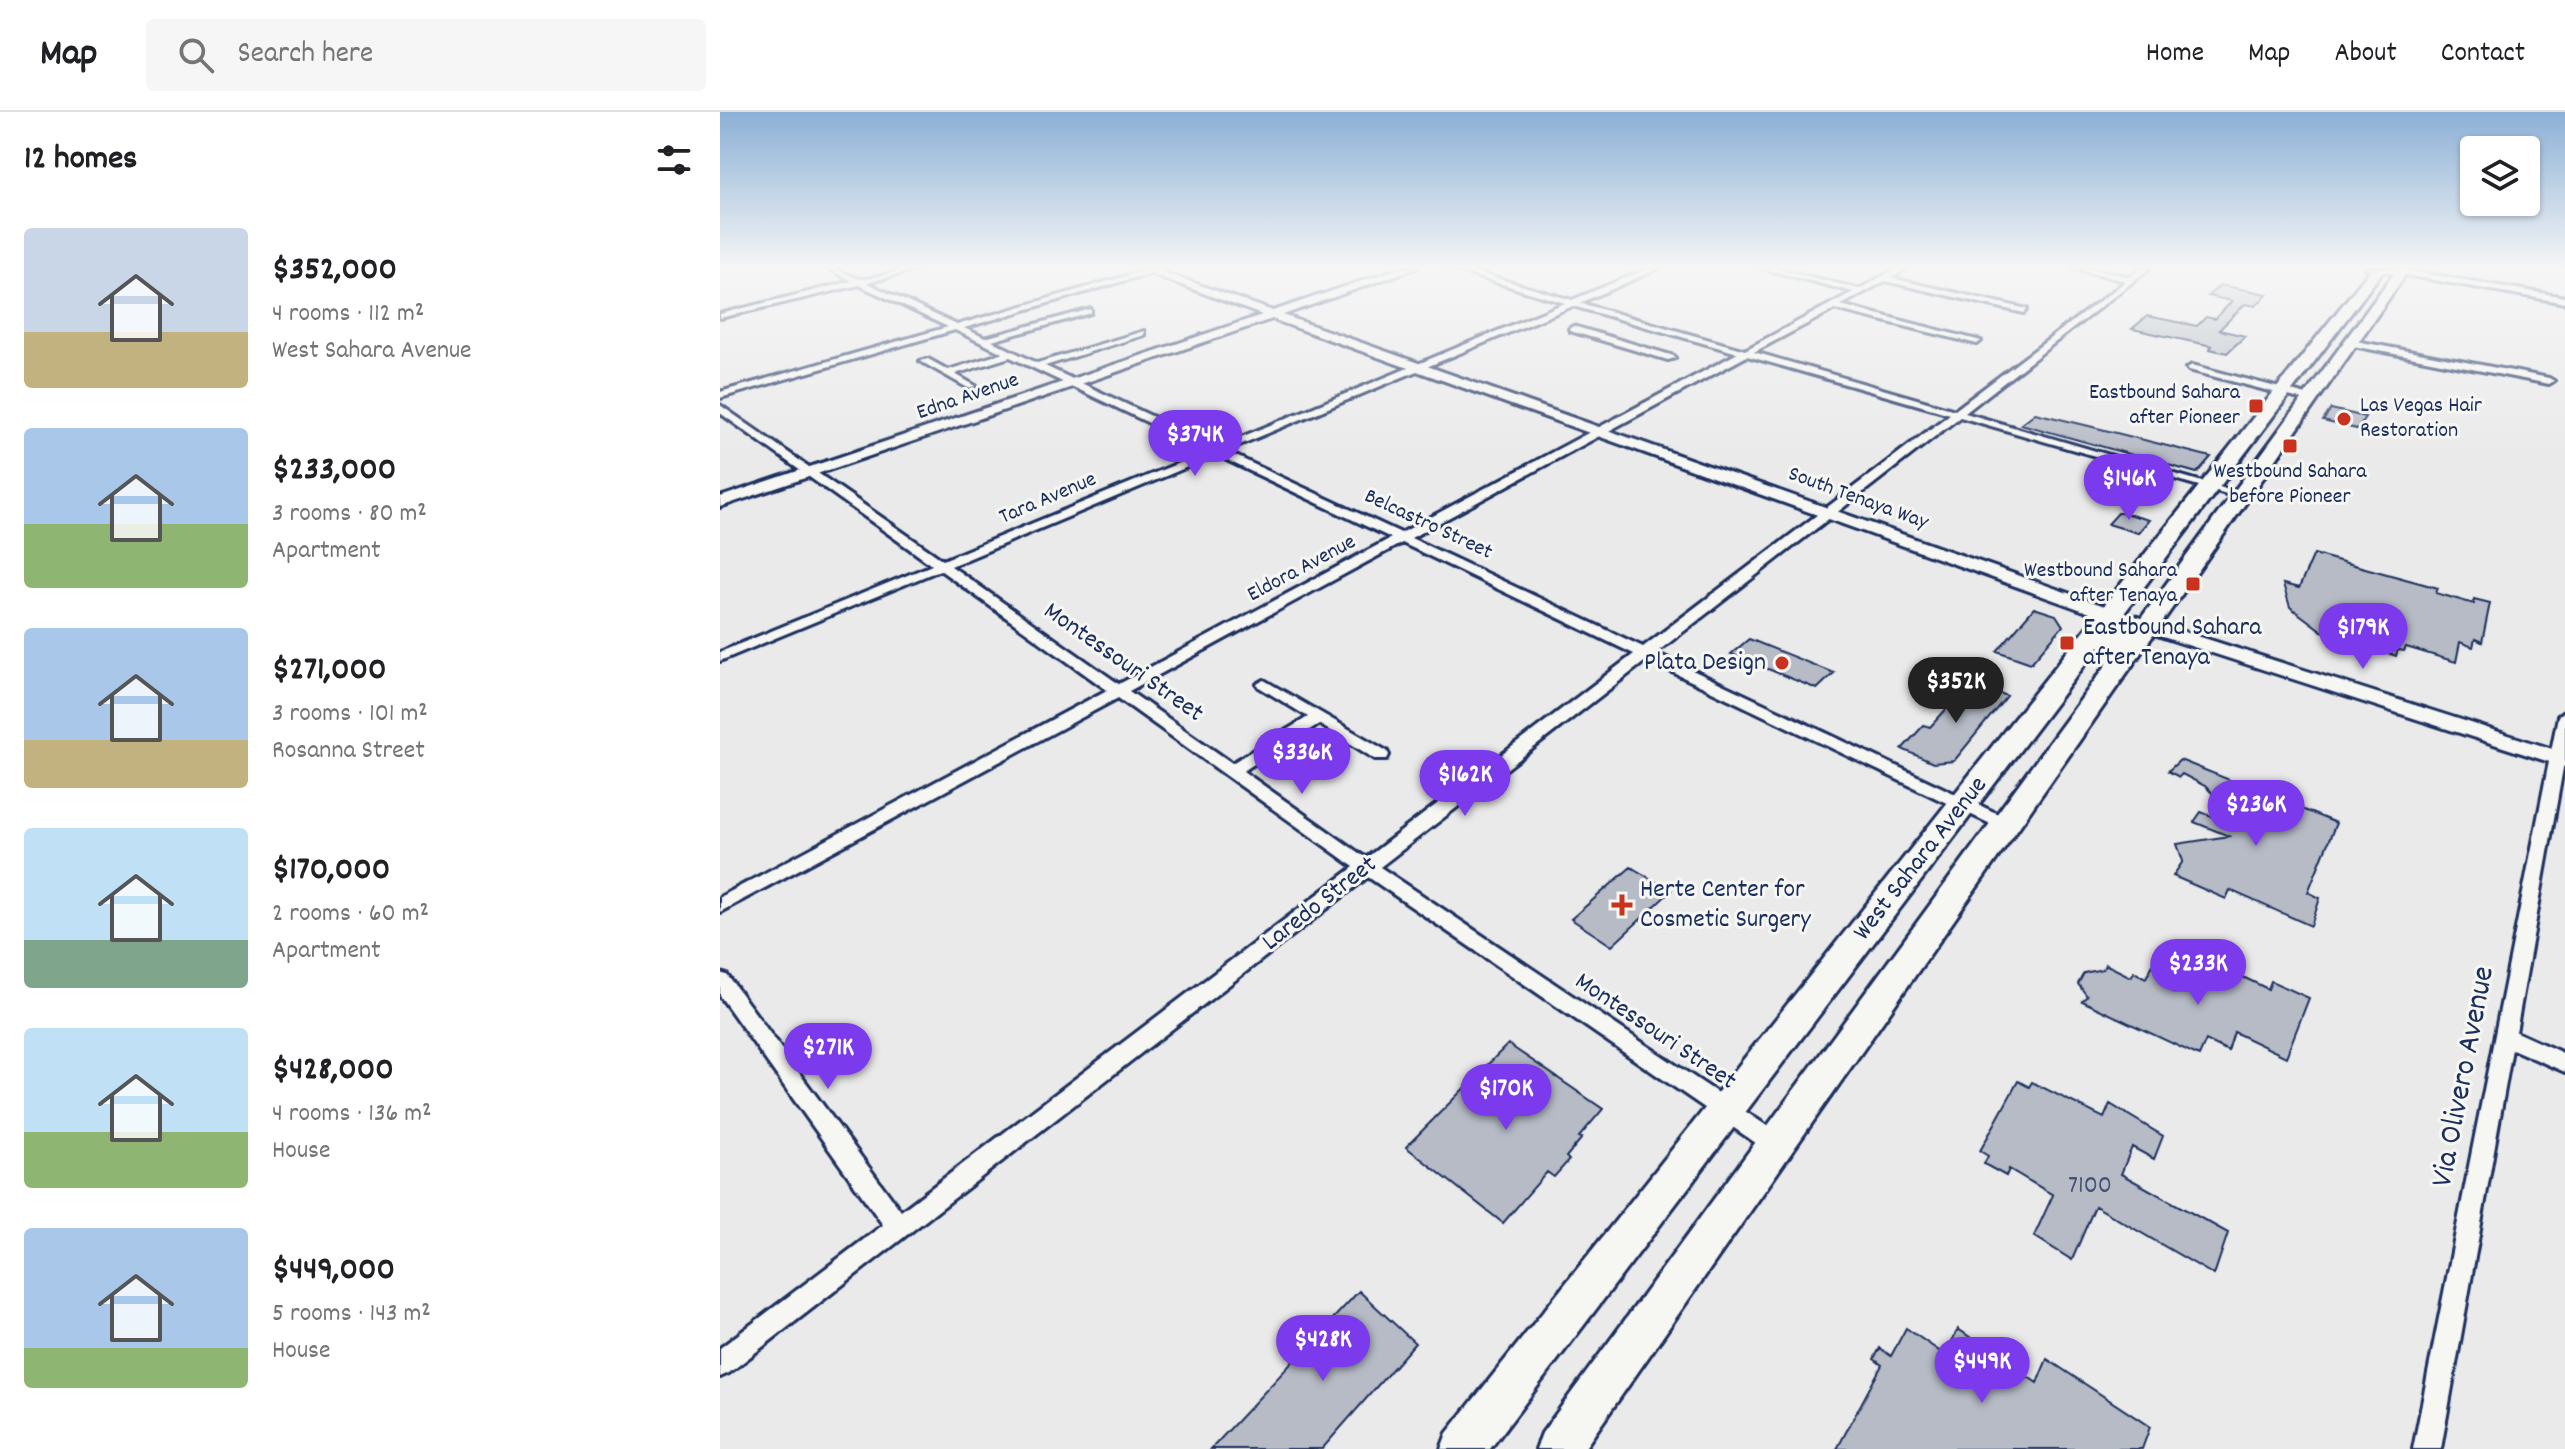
<!DOCTYPE html>
<meta charset="utf-8">
<style>
:root{--surface:#fff;--page:#f6f6f6;--text:#202124;--muted:#757577;--line:#e0e0e0;--accent:#7c3aed}
body{margin:0;font-family:Dekko,sans-serif;background:var(--page);color:var(--text);height:100vh;display:flex;flex-direction:column;font-size:30px;white-space:nowrap}
*{box-sizing:border-box;margin:0}
p{font-size:26px;color:var(--muted)}
.icon{flex:none;width:44px;height:44px;fill:none;stroke:currentColor;stroke-width:2;stroke-linecap:round;stroke-linejoin:round}
.map{position:relative;flex:1;overflow:hidden}
.panel{display:flex;flex-direction:column;background:var(--surface);width:720px}
.panel>*{flex:none}
.buttons{position:absolute;left:1740px;top:24px;display:grid;gap:16px}
.buttons a{display:grid;place-items:center;width:80px;height:80px;border-radius:8px;background:var(--surface);box-shadow:0 2px 6px #0004;font-size:40px}
.price{position:absolute;translate:-50% -68px;padding:0 18px;border-radius:28px;background:var(--accent);color:#fff;font-size:26px;line-height:52px;filter:drop-shadow(0 2px 4px #0008)}
.price::after{content:'';position:absolute;left:50%;top:48px;width:24px;height:18px;margin-left:-12px;background:inherit;clip-path:polygon(0 0,100% 0,50% 100%)}
.price.on{background:#222;color:#fff}
ul{padding:0;list-style:none}
li{display:flex;align-items:center;gap:24px;height:200px;padding:0 24px}
li span{display:grid;place-items:center;flex:none;width:224px;height:160px;border-radius:8px;color:#555}
li>.icon{margin-inline-start:auto}
span .icon{width:96px;height:96px;fill:#fffc;stroke-width:1}
li b{font-size:34px}
h2{display:flex;justify-content:space-between;align-items:center;height:96px;padding:0 24px;font-size:34px}
header{display:flex;align-items:center;gap:48px;box-sizing:border-box;height:112px;padding:0 40px;background:var(--surface);border-bottom:2px solid var(--line)}
header strong{font-size:38px}
nav{display:flex;gap:44px;margin-inline-start:auto;font-size:28px}
.search{width:560px;height:72px;background:var(--page);display:flex;align-items:center;gap:20px;box-sizing:border-box;padding:0 28px;border-radius:8px;color:var(--muted);font-size:30px}
main{display:flex;flex:1;min-height:0}
.map>svg:first-child{display:block}
</style>
<header>
<strong>Map</strong>
<div class="search"><svg class="icon" aria-label="search" viewBox="0 0 24 24"><circle cx="10" cy="10" r="6"/><path d="M15 15l6 6"/></svg>Search here</div>
<nav><a>Home</a><a>Map</a><a>About</a><a>Contact</a></nav>
</header>
<main>
<section class="panel">
<h2>12 homes<svg class="icon" aria-label="filters" viewBox="0 0 24 24"><path d="M4 7h16M4 17h16"/><circle cx="9" cy="7" r="2"/><circle cx="15" cy="17" r="2"/></svg></h2>
<ul>
<li><span style="background:linear-gradient(#c9d6e8 65%,#c2b280 0)"><svg class="icon" aria-label="home" viewBox="0 0 24 24"><path d="M3 11l9-7 9 7M6 9v11h12V9"/></svg></span><div><b>$352,000</b><p>4 rooms · 112 m²</p><p>West Sahara Avenue</p></div></li>
<li><span style="background:linear-gradient(#a9c7e8 60%,#8fb573 0)"><svg class="icon" aria-label="home" viewBox="0 0 24 24"><path d="M3 11l9-7 9 7M6 9v11h12V9"/></svg></span><div><b>$233,000</b><p>3 rooms · 80 m²</p><p>Apartment</p></div></li>
<li><span style="background:linear-gradient(#a9c7e8 70%,#c2b280 0)"><svg class="icon" aria-label="home" viewBox="0 0 24 24"><path d="M3 11l9-7 9 7M6 9v11h12V9"/></svg></span><div><b>$271,000</b><p>3 rooms · 101 m²</p><p>Rosanna Street</p></div></li>
<li><span style="background:linear-gradient(#bfe0f5 70%,#7fa58c 0)"><svg class="icon" aria-label="home" viewBox="0 0 24 24"><path d="M3 11l9-7 9 7M6 9v11h12V9"/></svg></span><div><b>$170,000</b><p>2 rooms · 60 m²</p><p>Apartment</p></div></li>
<li><span style="background:linear-gradient(#bfe0f5 65%,#8fb573 0)"><svg class="icon" aria-label="home" viewBox="0 0 24 24"><path d="M3 11l9-7 9 7M6 9v11h12V9"/></svg></span><div><b>$428,000</b><p>4 rooms · 136 m²</p><p>House</p></div></li>
<li><span style="background:linear-gradient(#a9c7e8 75%,#8fb573 0)"><svg class="icon" aria-label="home" viewBox="0 0 24 24"><path d="M3 11l9-7 9 7M6 9v11h12V9"/></svg></span><div><b>$449,000</b><p>5 rooms · 143 m²</p><p>House</p></div></li>
</ul>
</section>
<div class="map">
<svg width="1845" height="1337" viewBox="0 0 1845 1337">
<rect width="100%" height="100%" fill="#e9eae9"/>
<filter id="ink" filterUnits="userSpaceOnUse"><feTurbulence type="fractalNoise" baseFrequency=".0125" numOctaves="2"/><feDisplacementMap in="SourceGraphic" scale="16" xChannelSelector="R" yChannelSelector="G"/><feConvolveMatrix kernelMatrix="1 2 1 2 8 2 1 2 1" color-interpolation-filters="sRGB"/></filter>
<g filter="url(#ink)">
<path fill="#b6bbc6" stroke="#1b2f5e" stroke-width="2" d="M 1500,173 L 1547,182 L 1536,194 L 1525,192 L 1499,218 L 1525,224 L 1507,241 L 1490,237 L 1492,234 L 1412,217 L 1427,204 L 1477,214 L 1486,205 L 1495,207 L 1512,189 L 1488,184 Z
M 1611,297 L 1645,305 L 1637,317 L 1603,309 Z
M 1315,301 L 1369,314 L 1491,345 L 1477,361 L 1301,312 Z
M 1398,401 L 1404,401 L 1429,408 L 1418,421 L 1388,412 Z
M 1594,442 L 1718,476 L 1716,481 L 1754,492 L 1754,487 L 1770,491 L 1762,530 L 1755,527 L 1753,535 L 1740,530 L 1736,550 L 1686,535 L 1684,539 L 1678,538 L 1676,544 L 1602,519 L 1570,495 L 1563,472 L 1579,476 Z
M 1314,496 L 1336,503 L 1343,514 L 1311,551 L 1277,539 Z
M 1029,527 L 1114,561 L 1097,577 L 1011,542 Z
M 1251,570 L 1287,584 L 1234,649 L 1213,651 L 1182,637 L 1204,613 L 1210,615 Z
M 1460,648 L 1616,711 L 1588,780 L 1600,786 L 1591,814 L 1510,778 L 1506,787 L 1453,764 L 1463,749 L 1457,732 L 1509,724 L 1474,710 L 1481,700 L 1510,711 L 1495,684 L 1485,674 L 1462,662 L 1459,665 L 1448,659 Z
M 911,755 L 951,779 L 892,834 L 851,807 Z
M 1438,842 L 1465,854 L 1453,881 L 1475,881 L 1478,876 L 1484,878 L 1496,852 L 1548,877 L 1551,869 L 1589,886 L 1566,945 L 1514,920 L 1508,939 L 1486,928 L 1479,944 L 1362,889 L 1367,884 L 1358,872 L 1364,861 L 1383,857 L 1385,852 L 1411,865 L 1414,860 L 1426,866 Z
M 788,932 L 883,997 L 859,1025 L 862,1026 L 846,1045 L 849,1048 L 834,1065 L 827,1060 L 783,1111 L 686,1035 Z
M 1298,969 L 1309,975 L 1312,970 L 1384,1006 L 1390,992 L 1443,1024 L 1434,1047 L 1412,1035 L 1401,1062 L 1508,1121 L 1494,1163 L 1375,1094 L 1352,1148 L 1314,1124 L 1333,1083 L 1289,1057 L 1286,1064 L 1264,1052 L 1268,1044 L 1260,1039 Z
M 639,1179 L 695,1231 L 602,1337 L 491,1337 Z
M 1186,1216 L 1225,1243 L 1238,1217 L 1317,1271 L 1327,1247 L 1430,1315 L 1422,1337 L 1117,1337 L 1162,1253 L 1154,1247 L 1160,1236 L 1171,1244 Z"/>
<g fill="none" stroke-linecap="round" stroke-linejoin="round">
<g stroke="#1b2f5e" stroke-width="6">
<path id="street" d="M 107,156 C 120,156 131,167 143,167 C 163,166 180,156 200,156 L 147,171 L 237,213 L 434,156 L 447,156 L 244,216 L 265,226 L 371,197 L 371,201 L 272,229 L 317,251 L 424,219 L 424,223 L 325,254 L 497,335 L 845,191 L 728,156 L 741,156 L 852,188 L 929,156 L 940,156 L 860,191 L 1025,238 L 1133,180 L 1041,156 L 1055,156 L 1139,177 L 1178,156 L 1187,156 L 1171,166 L 1307,197 L 1304,201 L 1165,169 L 1121,193 L 1261,229 L 1257,232 L 1115,197 L 1034,240 L 1235,298 L 1406,169 L 1354,156 L 1370,156 L 1410,165 L 1422,156 L 1430,156 L 1245,301 L 1527,383 L 1517,385 L 1240,305 L 936,541 L 1291,708 L 1293,712 L 1291,716 L 1279,716 L 927,548 L 660,755 L 1065,1026 L 1068,1033 L 1065,1040 L 1057,1043 L 1049,1040 L 648,765 L 9,1261 L 0,1265 L 0,1236 L 163,1113 L 0,884 L 0,861 L 7,863 L 181,1099 L 634,755 L 398,586 L 0,800 L 0,785 L 387,578 L 220,458 L 0,549 L 0,540 L 212,453 L 0,301 L 0,293 L 223,448 L 488,339 L 290,245 L 235,262 L 256,274 L 248,276 L 200,249 L 208,247 L 228,258 L 283,241 L 235,218 L 0,286 L 0,280 L 228,215 L 139,173 L 0,206 L 0,202 L 132,169 ZM 853,194 L 1018,241 L 681,421 L 505,339 ZM 1027,244 L 1230,302 L 923,535 L 691,426 ZM 496,343 L 671,426 L 399,572 L 231,454 ZM 682,431 L 914,542 L 646,746 L 523,659 L 599,612 L 655,647 L 667,647 L 669,643 L 667,639 L 544,568 L 537,572 L 539,575 L 588,605 L 512,651 L 409,579 Z
M 853,214 L 954,244 L 955,246 L 948,248 L 850,219 L 849,217 Z
M 1631,228 L 1829,266 L 1834,269 L 1829,272 L 1628,233 L 1628,229 Z
M 1472,253 L 1594,285 L 1596,287 L 1591,290 L 1469,258 L 1467,256 Z
M 1845,599 L 1845,645 L 1796,920 L 1845,942 L 1845,960 L 1792,937 L 1721,1337 L 1693,1337 L 1838,604 Z"/>
</g>
<g stroke="#1b2f5e" stroke-width="6">
<path id="secondary" d="M 416,156 L 432,156 L 553,199 L 680,156 L 696,156 L 563,203 L 1396,498 L 1845,641 L 1845,655 L 1384,506 L 552,207 L 0,395 L 0,385 L 542,203 Z
M 1645,156 L 1672,156 L 1845,185 L 1845,191 Z"/>
</g>
<g stroke="#1b2f5e" stroke-width="6">
<path id="primary" d="M 1652,156 L 1665,156 L 1402,504 L 1411,520 L 1678,156 L 1690,156 L 864,1337 L 816,1337 L 822,1321 L 1387,552 L 1379,534 L 770,1337 L 721,1337 L 727,1321 Z"/>
</g>
<use href="#street" fill="#f6f6f2" fill-rule="evenodd"/>
<use href="#secondary" fill="#f6f6f2" fill-rule="evenodd"/>
<use href="#primary" fill="#f6f6f2" fill-rule="evenodd"/>
</g>
</g>
<linearGradient id="sky" x2="0" y2="1"><stop stop-color="#8cb0d6"/><stop offset="0.45" stop-color="#f5f6f5"/><stop offset="1" stop-color="#f5f6f5" stop-opacity="0"/></linearGradient>
<rect width="1845" height="344" fill="url(#sky)"/>
<g fill="#c8321e" stroke="#f6f6f2" stroke-width="3">
<rect x="1528" y="286" width="16" height="16" rx="4"/>
<circle cx="1624" cy="307" r="8"/>
<rect x="1562" y="326" width="16" height="16" rx="4"/>
<rect x="1465" y="464" width="16" height="16" rx="4"/>
<rect x="1339" y="523" width="16" height="16" rx="4"/>
<circle cx="1062" cy="551" r="8"/>
<path d="M898 781h8v8h8v8h-8v8h-8v-8h-8v-8h8z"/>
</g>
<g text-anchor="middle" dominant-baseline="central" stroke-width="6" stroke-linejoin="round" paint-order="stroke">
<g font-size="22" fill="#1b2f5e" stroke="#f6f6f2" text-anchor="end">
<text x="1520" y="281">Eastbound Sahara<tspan x="1520" dy="25">after Pioneer</tspan></text>
<text x="1640" y="294" text-anchor="start">Las Vegas Hair<tspan x="1640" dy="25">Restoration</tspan></text>
<text x="1570" y="360" text-anchor="middle">Westbound Sahara<tspan x="1570" dy="25">before Pioneer</tspan></text>
<text x="1457" y="459">Westbound Sahara<tspan x="1457" dy="25">after Tenaya</tspan></text>
</g>
<g font-size="22" fill="#1b2f5e" stroke="#f6f6f2">
<text transform="translate(248 285) rotate(-19)">Edna Avenue</text>
<text transform="translate(328 387) rotate(-23)">Tara Avenue</text>
<text transform="translate(1138 387) rotate(20)">South Tenaya Way</text>
<text transform="translate(708 413) rotate(25)">Belcastro Street</text>
<text transform="translate(582 457) rotate(-28)">Eldora Avenue</text>
</g>
<g font-size="26" fill="#1b2f5e" stroke="#f6f6f2" text-anchor="start">
<text x="1363" y="516">Eastbound Sahara<tspan x="1363" dy="30">after Tenaya</tspan></text>
<text x="1046" y="551" text-anchor="end">Plata Design</text>
<text x="920" y="778">Herte Center for<tspan x="920" dy="30">Cosmetic Surgery</tspan></text>
</g>
<g font-size="26" fill="#1b2f5e" stroke="#f6f6f2">
<text transform="translate(403 551) rotate(35)">Montessouri Street</text>
<text transform="translate(1201 747) rotate(-52)">West Sahara Avenue</text>
<text transform="translate(600 792) rotate(-38)">Laredo Street</text>
<text transform="translate(935 920) rotate(34)">Montessouri Street</text>
</g>
<g font-size="26" fill="#425278">
<text x="1370" y="1074">7100</text>
</g>
<g font-size="32" fill="#1b2f5e" stroke="#f6f6f2">
<text transform="translate(1745 965) rotate(-79)">Via Olivero Avenue</text>
</g>
</g>
</svg>
<div class="buttons">
<a><svg class="icon" aria-label="layers" viewBox="0 0 24 24"><path d="M12 4l9 5-9 5-9-5zM3 14l9 5 9-5"/></svg></a>
</div>
<b class="price" style="left:475px;top:366px">$374K</b>
<b class="price" style="left:1409px;top:410px">$146K</b>
<b class="price" style="left:1643px;top:559px">$179K</b>
<b class="price on" style="left:1236px;top:613px">$352K</b>
<b class="price" style="left:582px;top:684px">$336K</b>
<b class="price" style="left:745px;top:706px">$162K</b>
<b class="price" style="left:1536px;top:736px">$236K</b>
<b class="price" style="left:1478px;top:895px">$233K</b>
<b class="price" style="left:108px;top:979px">$271K</b>
<b class="price" style="left:786px;top:1020px">$170K</b>
<b class="price" style="left:603px;top:1271px">$428K</b>
<b class="price" style="left:1262px;top:1293px">$449K</b>
</div>
</main>
